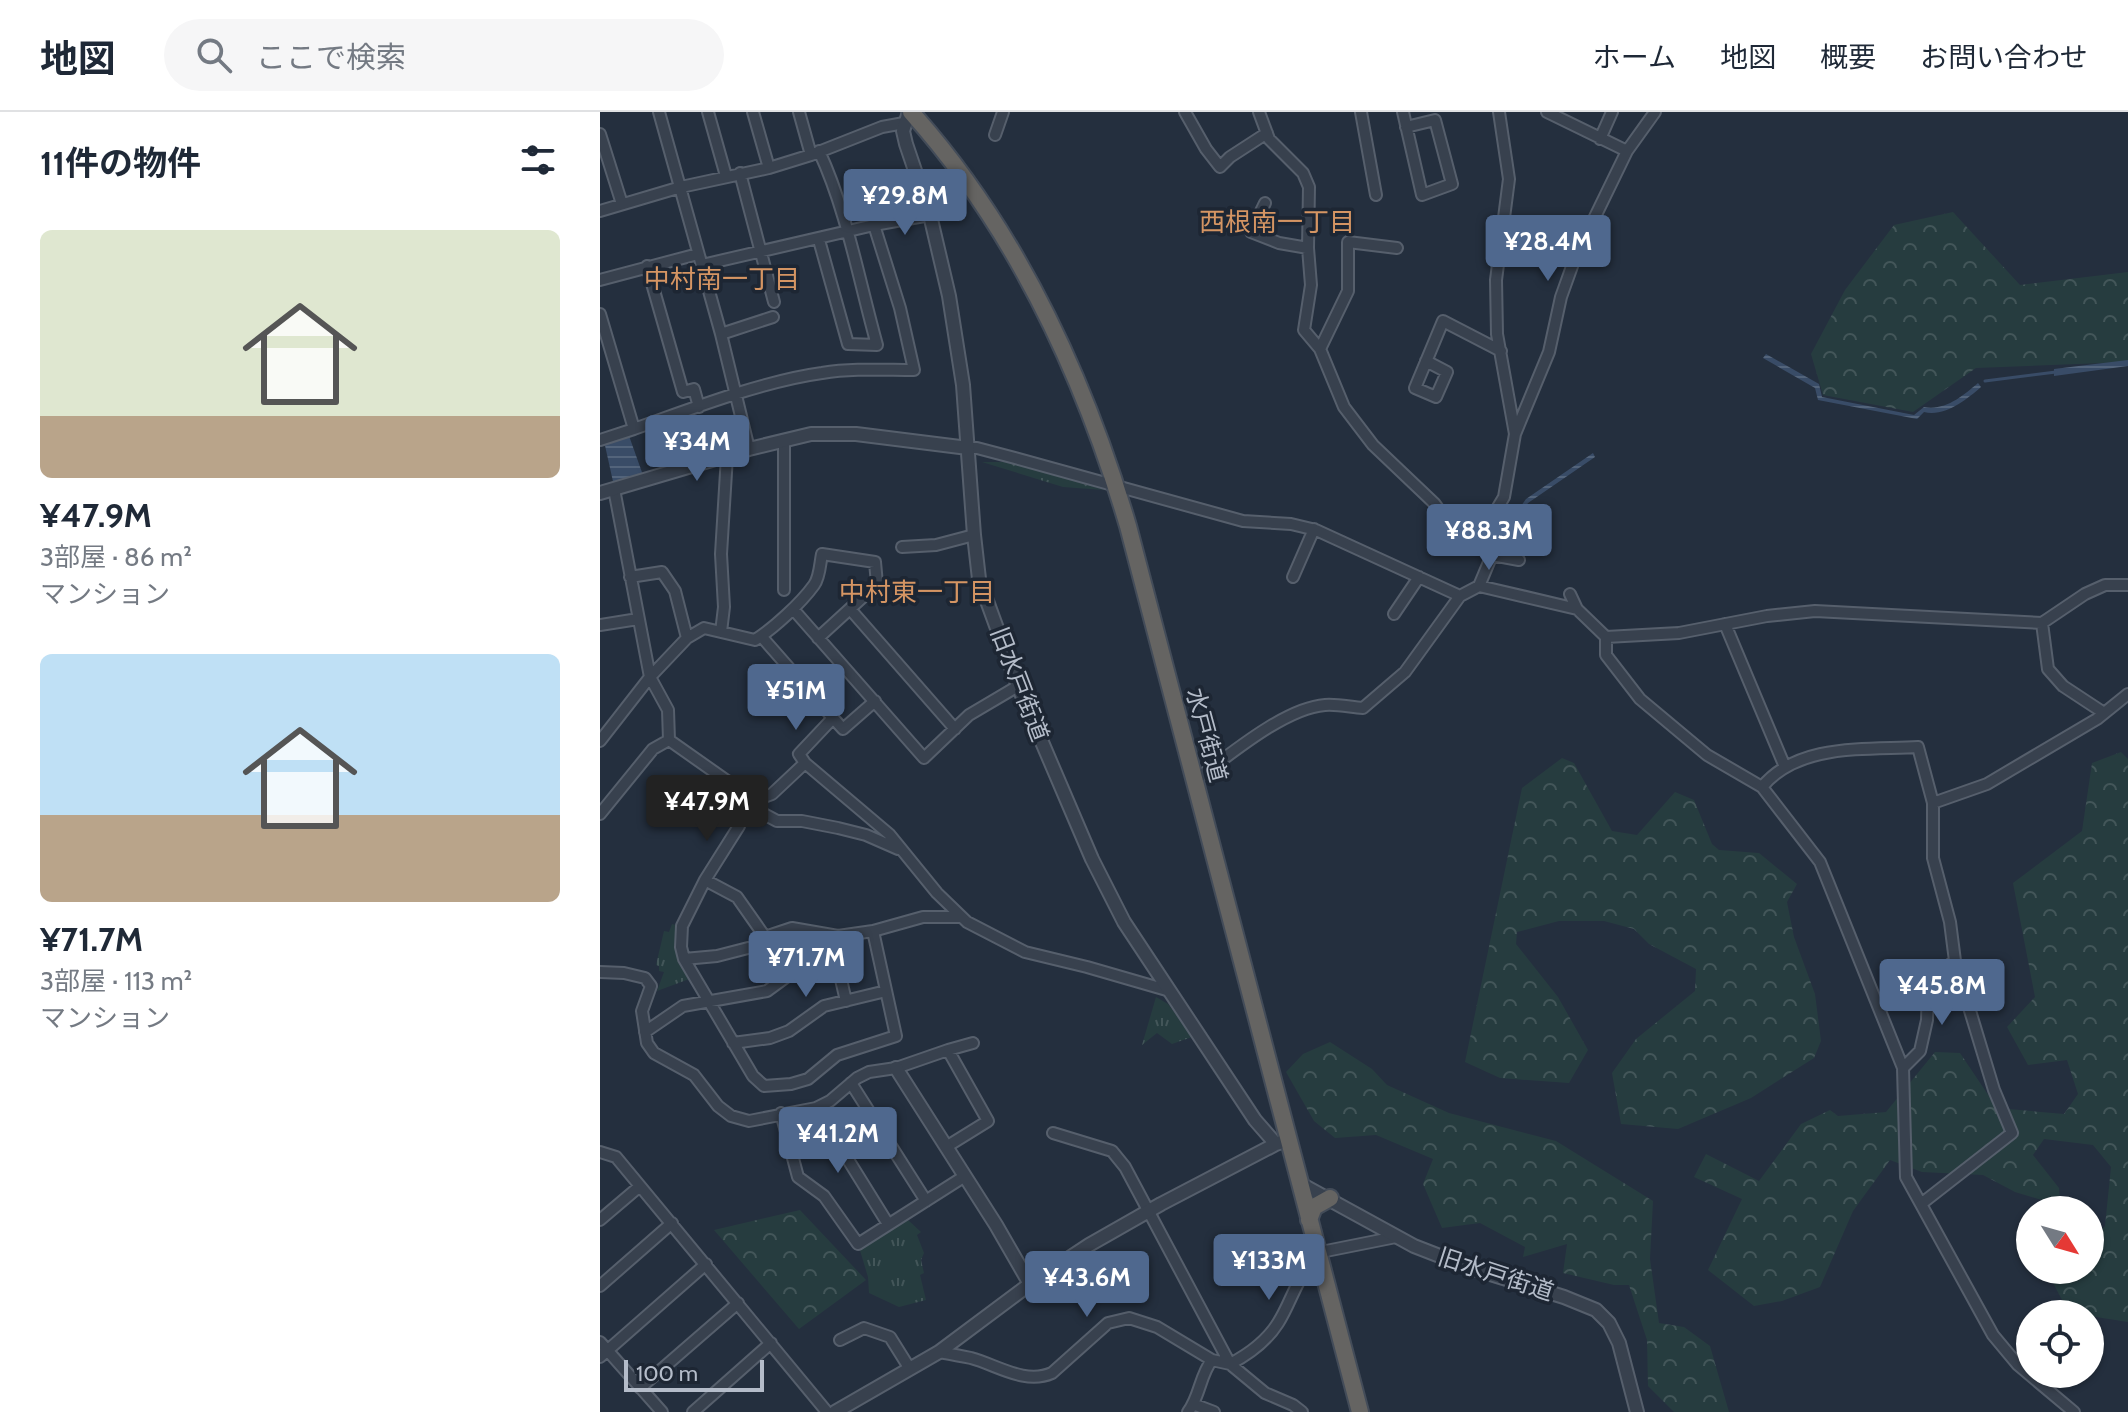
<!DOCTYPE html>
<html lang="ja">
<meta charset="utf-8">
<style>
:root{--surface:#fff;--page:#f6f6f7;--text:#1f2937;--muted:#747a83;--line:#e0e1e3;--accent:#4f688e}
body{margin:0;font-family:Cabin,"Noto Sans JP",sans-serif;background:var(--page);color:var(--text);height:100vh;display:flex;flex-direction:column;font-size:30px;white-space:nowrap}
*{box-sizing:border-box;margin:0}
p{font-size:26px;color:var(--muted)}
.icon{flex:none;width:44px;height:44px;fill:none;stroke:currentColor;stroke-width:2;stroke-linecap:round;stroke-linejoin:round}
.map{position:relative;flex:1;overflow:hidden}
.panel{display:flex;flex-direction:column;background:var(--surface);width:600px}
.panel>*{flex:none}
.needle{width:52px;rotate:127deg}
.controls{position:absolute;left:1416px;top:1084px;display:grid;gap:16px}
.controls a{display:grid;place-items:center;width:88px;height:88px;border-radius:50%;background:var(--surface);box-shadow:0 2px 6px #0004;font-size:40px}
.scale{position:absolute;left:24px;bottom:20px;width:140px;box-sizing:border-box;padding-left:8px;border:4px solid #b4bcc9;border-top:0;font-size:22px;line-height:28px;white-space:nowrap;color:#b4bcc9;-webkit-text-stroke:6px #1d2633;paint-order:stroke}
.price{position:absolute;translate:-50% -68px;padding:0 18px;border-radius:8px;background:var(--accent);color:#fff;font-size:26px;line-height:52px;filter:drop-shadow(0 2px 4px #0008)}
.price::after{content:'';position:absolute;left:50%;top:48px;width:24px;height:18px;margin-left:-12px;background:inherit;clip-path:polygon(0 0,100% 0,50% 100%)}
.price.on{background:#222;color:#fff}
ul{padding:0;list-style:none}
li{display:grid;align-content:center;gap:16px;height:424px;padding:0 40px}
li span{display:grid;place-items:center;height:248px;border-radius:12px;color:#555}
li>.icon{margin-inline-start:auto}
span .icon{width:144px;height:144px;fill:#fffc;stroke-width:1}
li b{font-size:34px}
h2{display:flex;justify-content:space-between;align-items:center;height:96px;padding:0 40px;font-size:34px}
header{display:flex;align-items:center;gap:48px;box-sizing:border-box;height:112px;padding:0 40px;background:var(--surface);border-bottom:2px solid var(--line)}
header strong{font-size:38px}
nav{display:flex;gap:44px;margin-inline-start:auto;font-size:28px}
.search{width:560px;height:72px;background:var(--page);display:flex;align-items:center;gap:20px;box-sizing:border-box;padding:0 28px;border-radius:44px;color:var(--muted);font-size:30px}
main{display:flex;flex:1;min-height:0}
.map>svg:first-child{display:block}
</style>
<header>
<strong>地図</strong>
<div class="search"><svg class="icon" aria-label="search" viewBox="0 0 24 24"><circle cx="10" cy="10" r="6"/><path d="M15 15l6 6"/></svg>ここで検索</div>
<nav><a>ホーム</a><a>地図</a><a>概要</a><a>お問い合わせ</a></nav>
</header>
<main>
<section class="panel">
<h2>11件の物件<svg class="icon" aria-label="filters" viewBox="0 0 24 24"><path d="M4 7h16M4 17h16"/><circle cx="9" cy="7" r="2"/><circle cx="15" cy="17" r="2"/></svg></h2>
<ul>
<li><span style="background:linear-gradient(#dfe7d0 75%,#b9a48a 0)"><svg class="icon" aria-label="home" viewBox="0 0 24 24"><path d="M3 11l9-7 9 7M6 9v11h12V9"/></svg></span><div><b>¥47.9M</b><p>3部屋 · 86 m²</p><p>マンション</p></div></li>
<li><span style="background:linear-gradient(#bfe0f5 65%,#b9a48a 0)"><svg class="icon" aria-label="home" viewBox="0 0 24 24"><path d="M3 11l9-7 9 7M6 9v11h12V9"/></svg></span><div><b>¥71.7M</b><p>3部屋 · 113 m²</p><p>マンション</p></div></li>
</ul>
</section>
<div class="map">
<svg width="1528" height="1300" viewBox="0 0 1528 1300">
<defs>
<pattern id="grass-tufts" width="24" height="20" patternUnits="userSpaceOnUse" patternTransform="scale(2)"><rect width="24" height="20" fill="#263c3f"/><path d="M3 7l-1-3M5 7V3M7 7l1-3M15 17l-1-3M17 17v-4M19 17l1-3" fill="none" stroke="#435659"/></pattern>
<pattern id="forest-crowns" width="20" height="18" patternUnits="userSpaceOnUse" patternTransform="scale(2)"><rect width="20" height="18" fill="#263c3f"/><path d="M2 6a3 3 0 1 1 6 0M12 15a3 3 0 1 1 6 0" fill="none" stroke="#435659"/></pattern>
<pattern id="water-rules" width="6" height="5" patternUnits="userSpaceOnUse" patternTransform="scale(2)"><rect width="6" height="5" fill="#394c67"/><path d="M0 2.5h6" fill="none" stroke="#53647b"/></pattern>
</defs>
<rect width="100%" height="100%" fill="#242f3e"/>
<path fill="url(#grass-tufts)" d="M 382,350 L 411,350 L 504,378 L 463,375 Z
M 72,812 L 79,814 L 92,866 L 57,879 L 64,860 L 59,859 L 59,854 L 56,853 L 64,819 L 69,820 Z
M 556,885 L 568,892 L 592,925 L 572,932 L 557,921 L 542,933 Z
M 302,1106 L 308,1108 L 321,1120 L 317,1123 L 324,1141 L 321,1148 L 324,1161 L 320,1163 L 326,1188 L 299,1195 L 269,1181 L 268,1165 L 259,1135 Z"/>
<path fill="url(#forest-crowns)" d="M 1353,100 L 1420,173 L 1528,160 L 1528,250 L 1376,256 L 1313,300 L 1223,283 L 1211,242 L 1245,178 L 1294,113 Z
M 1521,640 L 1528,647 L 1528,1210 L 1490,1204 L 1490,1202 L 1469,1201 L 1452,1169 L 1463,1158 L 1490,1158 L 1490,1129 L 1505,1114 L 1511,1055 L 1493,1033 L 1444,1027 L 1433,1043 L 1459,1076 L 1460,1087 L 1445,1089 L 1415,1080 L 1383,1063 L 1322,1060 L 1290,1048 L 1253,1099 L 1220,1175 L 1182,1189 L 1154,1194 L 1108,1158 L 1142,1087 L 1094,1065 L 1106,1042 L 1159,1069 L 1201,1012 L 1230,998 L 1238,1004 L 1286,1000 L 1335,940 L 1360,941 L 1397,996 L 1464,1002 L 1478,982 L 1467,948 L 1428,953 L 1407,915 L 1435,885 L 1413,771 L 1482,719 L 1492,651 Z
M 962,646 L 974,651 L 1012,719 L 1037,723 L 1075,680 L 1094,688 L 1112,732 L 1119,738 L 1159,741 L 1197,772 L 1187,790 L 1194,825 L 1215,882 L 1221,929 L 1214,946 L 1151,986 L 1078,1017 L 1021,1012 L 1012,961 L 1036,927 L 1095,879 L 1096,857 L 1049,832 L 1034,817 L 1004,809 L 959,809 L 917,820 L 916,832 L 958,885 L 988,938 L 969,971 L 900,966 L 865,950 L 922,676 Z
M 730,930 L 772,957 L 787,973 L 849,1001 L 956,1029 L 1053,1089 L 1050,1147 L 1059,1211 L 1084,1215 L 1110,1234 L 1129,1300 L 1074,1300 L 1048,1274 L 1047,1228 L 1029,1173 L 1014,1173 L 963,1161 L 967,1132 L 923,1145 L 925,1135 L 880,1111 L 842,1116 L 823,1072 L 833,1047 L 776,1023 L 735,1026 L 714,1009 L 686,960 L 703,942 Z
M 200,1098 L 266,1168 L 199,1217 L 114,1118 Z"/>
<path fill="url(#water-rules)" d="M 1166,242 L 1219,272 L 1222,285 L 1314,303 L 1324,295 C 1345,299 1363,284 1378,271 L 1381,275 C 1366,288 1345,305 1324,300 L 1317,307 L 1218,288 L 1215,276 L 1163,246 Z
M 1528,248 L 1528,254 L 1454,264 L 1454,257 Z
M 28,321 L 44,366 L 14,374 L 4,329 Z
M 993,341 L 995,345 L 928,391 L 919,404 L 908,412 L 898,411 L 899,406 L 906,407 L 916,401 L 926,387 Z"/>
<g fill="none" stroke-linecap="round" stroke-linejoin="round">
<path stroke="#394c67" stroke-width="3" d="M 1385,269 L 1456,260"/>
<g stroke="#565f6c" stroke-width="14">
<path id="minor" d="M 59,0 L 121,222 L 149,337
M 108,0 L 126,64
M 153,0 L 169,56
M 199,0 L 211,43
M 585,0 L 606,37 L 620,55 L 630,45 L 667,21
M 659,0 L 669,27 L 703,61 L 709,75 L 708,136 L 711,173 L 704,218 L 720,237 L 744,295 L 773,333 L 834,391 L 854,418 L 892,443 L 919,448
M 761,0 L 776,83
M 803,0 L 822,83 L 852,72 L 835,8 L 806,15
M 899,0 L 909,67 L 896,168 L 897,222 L 915,322
M 947,0 L 1027,39
M 0,22 L 22,92
M 395,23 L 403,0
M 1000,27 L 1012,0
M 140,61 L 174,190
M 665,91 L 651,120 L 679,131 L 708,136
M 0,99 L 81,75 L 169,56 L 211,43 L 282,15 L 304,11
M 274,113 L 330,103
M 219,128 L 248,232 L 277,233 C 259,169 247,99 219,39
M 47,154 L 83,280 L 94,277 L 99,295
M 0,168 L 98,142
M 0,202 L 34,317 C 91,297 163,269 222,261 C 253,256 283,258 314,258 L 300,196 L 274,113 L 102,153
M 121,222 L 173,205
M 720,237 L 748,179 L 748,130 L 797,136
M 826,249 L 847,260 L 836,285 L 815,276 L 843,209 L 901,239
M 0,328 L 34,317
M 184,328 L 184,478
M 368,336 L 377,336 L 415,346 L 643,409 L 691,412 L 716,418 L 860,484 L 879,474 L 977,497
M 14,377 L 50,565 L 68,598 L 69,628 L 147,683 L 139,714 L 105,768 L 82,814 L 81,835 L 84,847 L 153,964 L 164,974 L 191,972 L 208,967 L 237,943 L 296,924 L 273,819 L 238,824 L 192,816 L 165,825 L 152,835 L 117,844 L 84,847
M 876,432 L 904,385 L 915,322 L 949,240 L 961,185 L 975,146 L 1027,39 L 1055,0
M 302,435 L 336,433 L 374,423
M 30,465 L 62,460 L 75,479 L 87,526
M 693,465 L 714,417
M 879,474 L 892,443
M 970,482 L 977,497 L 1006,525 L 1006,543 L 1040,587 L 1107,643 L 1162,675 L 1220,750 L 1303,956 L 1306,1065 L 1393,1223 L 1418,1253 L 1474,1300
M 193,497 L 324,646 L 369,603 L 418,574
M 250,497 L 355,617
M 794,502 L 819,465
M 1442,511 L 1448,557 L 1463,574 L 1504,601
M 1125,512 L 1185,655
M 0,513 L 38,507
M 121,520 L 124,495 L 121,442 L 127,344
M 161,524 L 233,606
M 1006,525 L 1079,521 L 1167,504 L 1215,499 L 1442,511 L 1485,482 L 1505,473 L 1528,473
M 0,629 L 50,565 L 87,526 L 104,516 L 155,528 C 174,516 201,491 214,473 C 220,465 220,451 222,442 L 275,450 L 277,472 L 218,526
M 205,651 L 289,722 L 337,781 L 367,810 L 425,840 L 487,855 L 570,879
M 594,669 C 627,645 684,596 725,593 C 737,592 750,595 763,596 L 805,560 L 860,484
M 1162,675 C 1198,631 1266,638 1318,635 L 1333,691 L 1333,746 L 1350,810 L 1355,849 L 1394,978 L 1412,1021 L 1321,1092
M 1333,691 L 1387,672 L 1497,607 L 1528,582
M 145,692 L 172,682 L 205,651 L 199,642 L 233,606 L 243,617 L 275,589
M 145,692 L 177,709 L 202,709 L 238,716 L 266,723 L 298,737
M 0,702 L 53,637 L 69,628
M 105,768 L 137,785 L 165,825
M 273,819 L 323,805 L 360,805
M 0,860 L 24,861 L 45,866 L 51,874 L 42,899 L 47,931 L 54,941 L 94,963 L 118,994 L 131,1004 L 149,1009 L 216,996 L 230,989 L 257,966 L 269,960 L 296,956 L 348,938 L 388,1009 L 346,1035
M 45,920 L 83,894 L 167,879 L 197,857 L 221,847 L 236,846 L 246,889
M 133,931 L 170,926 L 189,919 L 224,894 L 286,879
M 348,938 L 373,931
M 1303,956 L 1320,939 L 1327,908 L 1328,875 L 1339,860 L 1355,849
M 251,971 L 326,1089
M 216,996 L 288,1112
M 181,1001 L 198,1065 L 224,1084 L 258,1132 L 365,1064
M 453,1021 L 512,1039 L 525,1055 L 630,1252 L 665,1281 L 693,1293 L 702,1300
M 0,1040 L 16,1045 L 227,1300
M 0,1108 L 40,1074
M 0,1174 L 72,1111
M 240,1228 L 264,1216 L 290,1225 L 310,1257
M 0,1230 L 62,1300
M 339,1240 C 350,1242 361,1244 371,1246 C 397,1253 425,1273 452,1261 L 508,1211 L 529,1206 L 557,1215 L 612,1248 L 630,1252 C 649,1242 666,1230 678,1211 C 693,1188 700,1152 726,1139 L 796,1125
M 0,1245 L 106,1152
M 40,1276 L 138,1191
M 593,1292 L 614,1300
M 93,1300 L 171,1231
M 588,1300 C 600,1284 600,1263 612,1248"/>
</g>
<g stroke="#565f6c" stroke-width="16">
<path id="tertiary" d="M 309,0 L 303,19 L 306,32 L 330,103 L 349,184 L 363,273 L 374,423 L 379,467 L 418,574 L 492,747 L 524,810 L 655,1008 L 676,1032 L 688,1028
M 0,381 L 149,337 L 211,322 L 256,322 L 368,336
M 296,956 L 396,1113 L 430,1172
M 699,1071 L 814,1134 L 868,1155 L 964,1185 L 996,1198 L 1009,1211 L 1019,1231 L 1037,1300
M 235,1300 L 339,1240 L 430,1172 L 489,1133 L 561,1092 L 676,1032"/>
</g>
<g stroke="#434c59" stroke-width="20">
<path id="trunk" d="M 311,0 C 416,117 484,265 528,414 L 760,1300
M 709,1108 L 714,1095 L 730,1086"/>
</g>
<use href="#minor" stroke="#38414e" stroke-width="10"/>
<use href="#tertiary" stroke="#38414e" stroke-width="12"/>
<use href="#trunk" stroke="#656462" stroke-width="16"/>
</g>
<g text-anchor="middle" dominant-baseline="central" stroke-width="7" stroke-linejoin="round" paint-order="stroke">
<g font-size="24" fill="#b4bcc9" stroke="#1d2633">
<text transform="translate(420 572) rotate(69)">旧水戸街道</text>
<text transform="translate(607 623) rotate(75)">水戸街道</text>
<text transform="translate(896 1162) rotate(18)">旧水戸街道</text>
</g>
<g font-size="26" fill="#d59563" stroke="#1d2633">
<text x="677" y="110">西根南一丁目</text>
<text x="122" y="167">中村南一丁目</text>
<text x="317" y="480">中村東一丁目</text>
</g>
</g>
</svg>
<div class="controls">
<a><svg class="needle" viewBox="-14 -14 28 28"><path d="M0-13l5 13h-10z" fill="#e53935"/><path d="M0 13l5-13h-10z" fill="#747a83"/></svg></a>
<a><svg class="icon" aria-label="locate" viewBox="0 0 24 24"><circle cx="12" cy="12" r="6"/><path d="M12 2v4M12 18v4M2 12h4M18 12h4"/></svg></a>
</div>
<div class="scale">100 m</div>
<b class="price" style="left:305px;top:125px">¥29.8M</b>
<b class="price" style="left:948px;top:171px">¥28.4M</b>
<b class="price" style="left:97px;top:371px">¥34M</b>
<b class="price" style="left:889px;top:460px">¥88.3M</b>
<b class="price" style="left:196px;top:620px">¥51M</b>
<b class="price on" style="left:107px;top:731px">¥47.9M</b>
<b class="price" style="left:206px;top:887px">¥71.7M</b>
<b class="price" style="left:1342px;top:915px">¥45.8M</b>
<b class="price" style="left:238px;top:1063px">¥41.2M</b>
<b class="price" style="left:669px;top:1190px">¥133M</b>
<b class="price" style="left:487px;top:1207px">¥43.6M</b>
</div>
</main>
